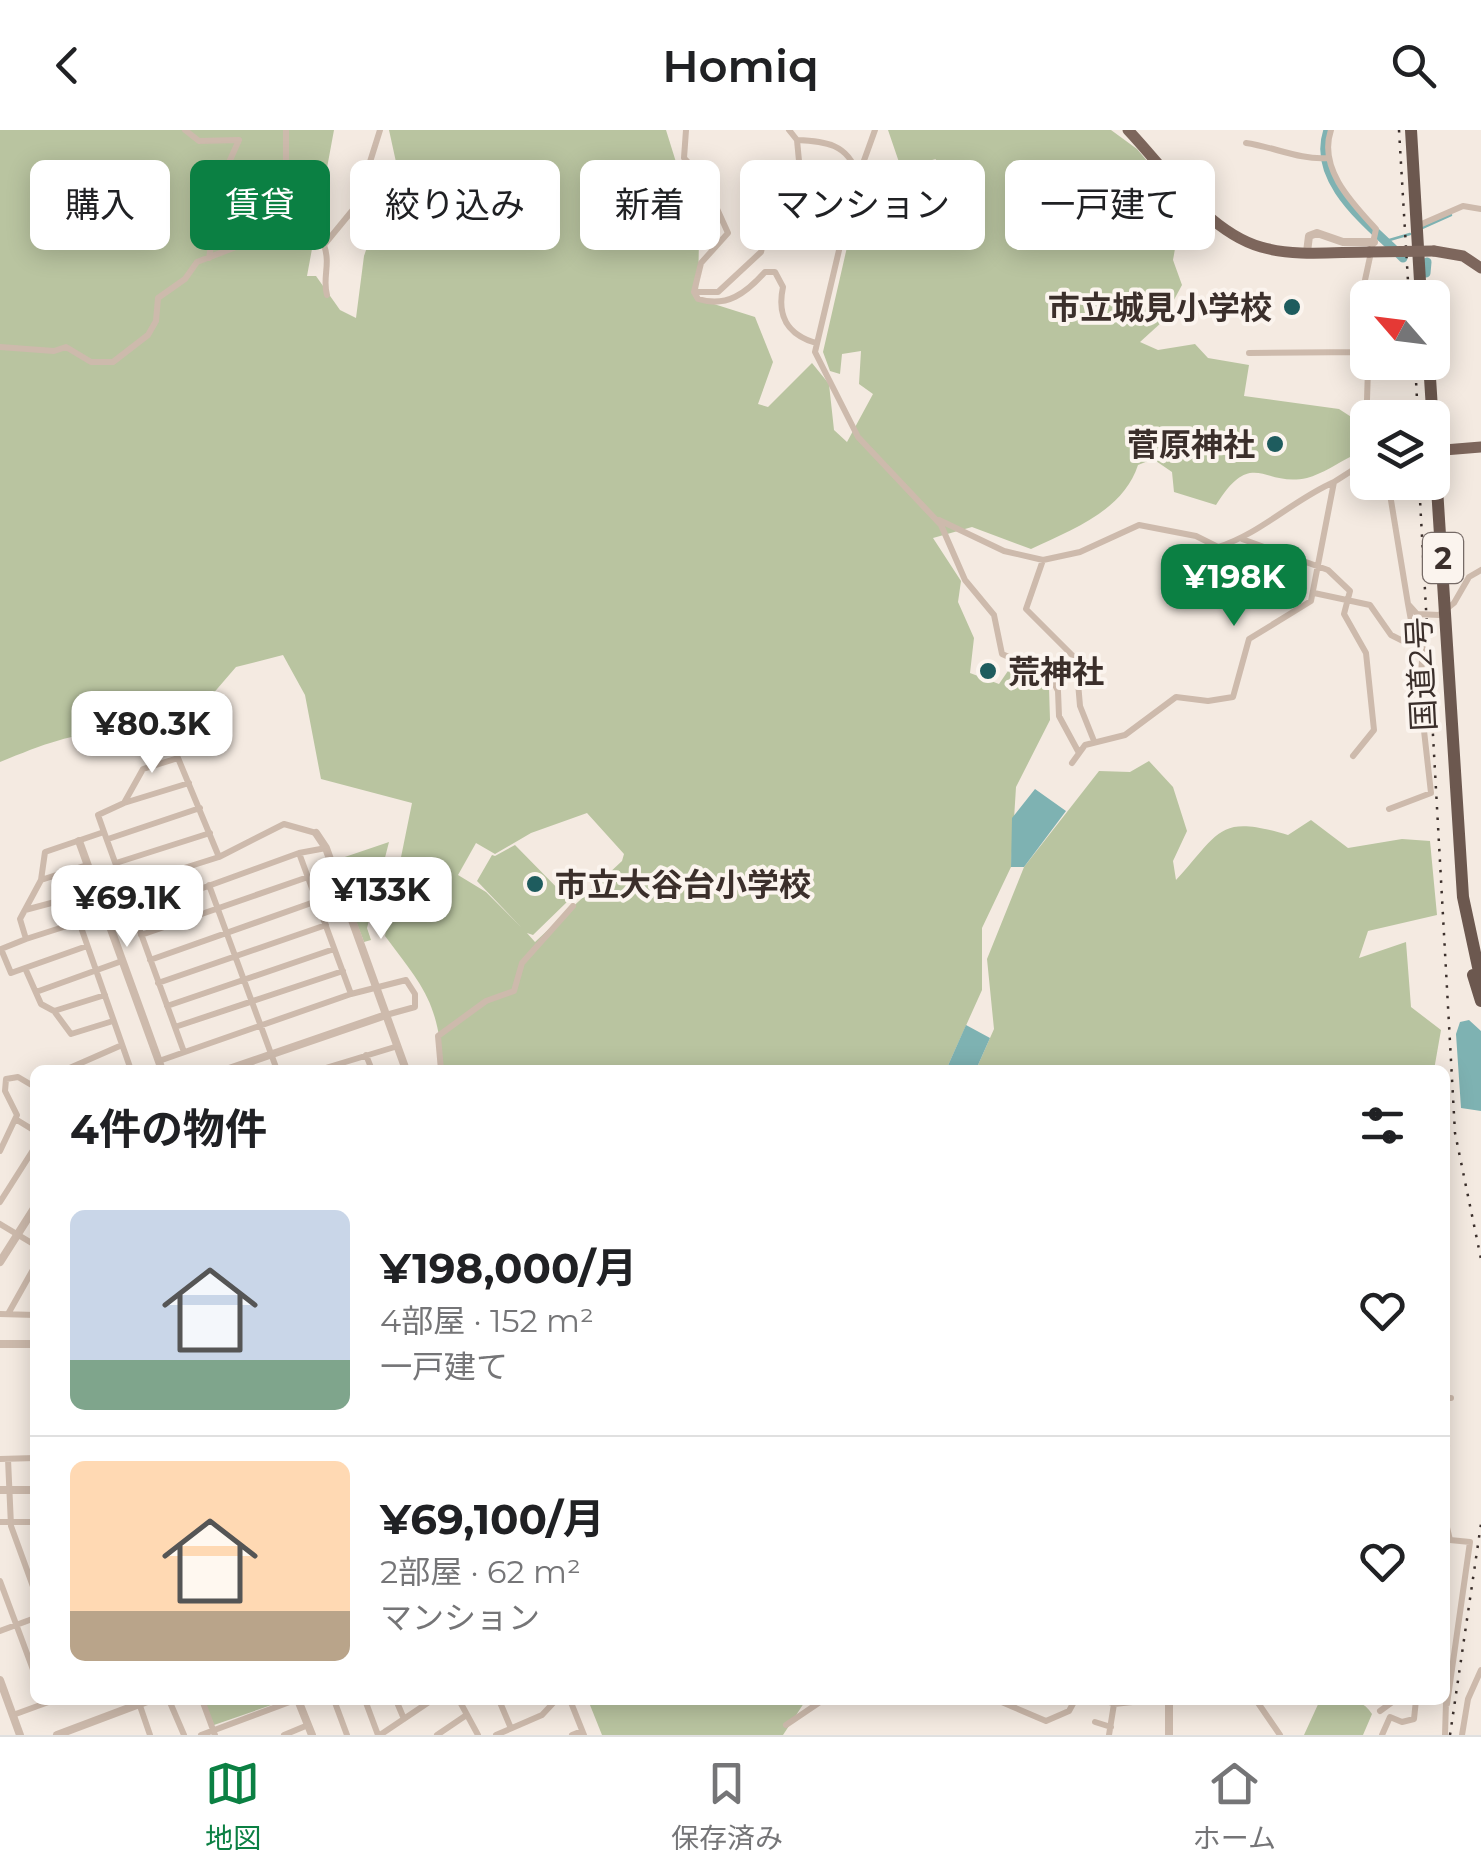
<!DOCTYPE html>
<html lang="ja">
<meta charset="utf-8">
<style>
:root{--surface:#fff;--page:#f6f6f6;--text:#202124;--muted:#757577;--line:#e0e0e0;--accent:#0b8043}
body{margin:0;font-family:Montserrat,"Noto Sans JP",sans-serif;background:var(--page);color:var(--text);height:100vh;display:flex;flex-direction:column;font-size:38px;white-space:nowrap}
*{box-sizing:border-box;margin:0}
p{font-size:32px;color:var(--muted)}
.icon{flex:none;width:55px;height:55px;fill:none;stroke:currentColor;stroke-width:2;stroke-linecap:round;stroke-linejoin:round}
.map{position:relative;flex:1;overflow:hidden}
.panel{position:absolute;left:30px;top:935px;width:1420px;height:640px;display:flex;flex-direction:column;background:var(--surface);border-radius:15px;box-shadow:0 5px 25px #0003}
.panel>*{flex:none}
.banner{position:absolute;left:30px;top:30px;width:1422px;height:90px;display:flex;gap:20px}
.needle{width:65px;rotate:298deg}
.fabs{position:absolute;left:1350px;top:150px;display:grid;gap:20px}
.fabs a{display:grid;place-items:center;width:100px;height:100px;border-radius:15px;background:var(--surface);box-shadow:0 5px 25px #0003;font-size:50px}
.price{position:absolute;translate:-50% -85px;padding:0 22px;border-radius:20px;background:#fff;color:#222;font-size:32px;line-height:65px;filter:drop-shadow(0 2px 5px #0008)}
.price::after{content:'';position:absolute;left:50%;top:60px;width:30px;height:22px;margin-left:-15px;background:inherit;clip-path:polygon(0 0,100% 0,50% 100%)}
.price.selected{background:var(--accent);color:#fff}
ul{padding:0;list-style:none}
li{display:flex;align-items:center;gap:30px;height:250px;padding:0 40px}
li+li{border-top:2px solid var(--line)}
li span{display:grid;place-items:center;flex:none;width:280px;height:200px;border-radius:15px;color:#555}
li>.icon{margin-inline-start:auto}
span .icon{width:120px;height:120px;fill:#fffc;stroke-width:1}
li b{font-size:42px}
h2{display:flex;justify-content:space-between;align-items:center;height:120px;padding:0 40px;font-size:42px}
.tag{padding:0 35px;border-radius:15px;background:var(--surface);box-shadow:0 5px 25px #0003;font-size:35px;line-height:90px}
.tag.selected{background:var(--accent);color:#fff}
header{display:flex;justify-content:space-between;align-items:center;height:130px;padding:0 40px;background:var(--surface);font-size:45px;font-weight:600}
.tab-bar{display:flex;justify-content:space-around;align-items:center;height:140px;border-top:2px solid var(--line);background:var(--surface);font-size:28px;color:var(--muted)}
.tab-bar a{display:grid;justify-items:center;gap:5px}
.tab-bar .selected{color:var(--accent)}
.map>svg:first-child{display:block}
</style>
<header><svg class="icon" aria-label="back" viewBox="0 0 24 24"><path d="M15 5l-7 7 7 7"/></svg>Homiq<svg class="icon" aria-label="search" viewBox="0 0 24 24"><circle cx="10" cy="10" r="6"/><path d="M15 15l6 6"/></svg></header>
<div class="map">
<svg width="1481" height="1605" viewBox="0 0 1481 1605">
<rect width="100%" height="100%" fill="#f4eae1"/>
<path fill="#b9c4a0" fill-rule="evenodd" d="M 0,0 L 334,0 L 307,146 L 316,146 L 340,180 L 356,188 L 364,126 L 396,32 L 389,0 L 666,0 L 699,106 L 698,169 L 755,187 L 773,232 L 758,274 L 768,277 L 812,233 L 829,254 L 834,300 L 847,312 L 873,264 L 859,254 L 861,221 L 842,224 L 840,244 L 830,241 L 823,222 L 858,69 C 889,71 896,60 923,57 L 936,29 L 901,38 L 888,0 L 1111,0 L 1137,19 L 1183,74 L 1173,130 L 1182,155 L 1162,192 L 1140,212 L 1158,220 L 1195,214 L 1208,228 L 1249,235 L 1244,266 L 1339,279 L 1356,290 L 1352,326 C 1338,333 1322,344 1307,348 C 1263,358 1253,316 1216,375 L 1174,362 L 1172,342 L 1153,329 L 1138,335 C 1123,381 1073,399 1031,419 L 972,397 L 933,408 L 961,451 L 958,472 L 974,508 L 970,543 L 999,554 L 1010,538 L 1049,557 L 1050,590 L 1016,657 L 1011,737 L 982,798 L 982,860 L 946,940 L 443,940 C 438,872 425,859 385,806 L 412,673 L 321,649 L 305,565 L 283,525 L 236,537 L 211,566 L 159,608 C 93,595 61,607 0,632 ZM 587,683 L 624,724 L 622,731 L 535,812 L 527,803 L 533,805 L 569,770 L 515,715 L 495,726 L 492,725 L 477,751 L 521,797 L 486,762 L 458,745 L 476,713 L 495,724 L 531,703 Z
M 1149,631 L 1173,657 L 1187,701 L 1173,731 L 1176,750 C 1221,701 1218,684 1288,705 L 1311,690 L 1348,718 L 1402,709 L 1430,711 L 1437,785 L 1368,801 L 1359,828 L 1406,812 L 1411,877 L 1441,900 L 1434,940 L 965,940 L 978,935 L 994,899 L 987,829 L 1024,737 L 1099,641 L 1130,642 Z
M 389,712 L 367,798 L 371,810 L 364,812 L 333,731 Z
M 204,1570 L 286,1570 L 214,1595 Z
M 588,1570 L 806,1570 L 783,1605 L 602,1605 Z
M 1320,1570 C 1339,1570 1361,1565 1372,1584 L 1363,1605 L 1304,1605 Z"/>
<path fill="#7eb2b2" d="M 1035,659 L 1066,681 L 1024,737 L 1011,737 L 1012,688 Z
M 1469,890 L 1481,901 L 1481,981 L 1461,978 L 1456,904 L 1460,892 Z
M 966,895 L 990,908 L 978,935 L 946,940 Z"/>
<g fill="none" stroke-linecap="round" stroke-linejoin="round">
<path stroke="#7eb2b2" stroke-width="2.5" d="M 1422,98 L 1451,85
M 1386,111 L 1410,104"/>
<path stroke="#7eb2b2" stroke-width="9" d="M 1328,0 C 1310,52 1370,95 1403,128
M 1426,143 L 1427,132"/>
<path stroke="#cdbaac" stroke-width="6" d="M 185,0 L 199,11 L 239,10 L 209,77 L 213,104 L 209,128
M 686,0 L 684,28 L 703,48 L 728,103 L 701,133 L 694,162
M 875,0 L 853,61 L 815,222 L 858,307 L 941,395 L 965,450 L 994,485 L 1002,524 L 1050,545 L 1058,561 L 1059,586 L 1079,623
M 1331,0 C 1318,38 1351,72 1376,99 L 1354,201 L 1368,238 L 1367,270 L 1375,288
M 797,10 C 825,11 848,14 857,44
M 1246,13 C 1274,17 1300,30 1327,28
M 1417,96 L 1463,76 L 1481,79
M 1365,159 L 1382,168
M 694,162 L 718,162 L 761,122 L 774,65 L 799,31 L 797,10 L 789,0
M 694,162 L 698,169 C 727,178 746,163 765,142 L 775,142 L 783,157 C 777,185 786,204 816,213
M 327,165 C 322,148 331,135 324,115 L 356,76 L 353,56 L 369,35 L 380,0
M 0,217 L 54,221 L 66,217 L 91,232 L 113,232 L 148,205 L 156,191 L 158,168 L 185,149 L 197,132 L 254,110 L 286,44 L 286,0
M 1249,223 L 1361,222
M 1388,352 L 1408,474 L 1417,484 L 1439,485 L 1454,473 L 1469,447 L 1481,440
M 939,390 L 1004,421 L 1043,430 L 1080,422 L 1139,395 L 1196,406 L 1218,417 C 1260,404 1293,370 1334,352
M 1242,409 L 1328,440 L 1350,461 L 1344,484 L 1366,523 L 1374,600 L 1353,626
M 1043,430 L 1026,479 L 1076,529 L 1080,576 L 1094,611
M 1314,463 L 1370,475 L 1391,505 L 1405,512 L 1414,507
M 1072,633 L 1085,615 L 1125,605 L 1176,567 L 1208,571 L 1233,567 L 1249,509 L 1311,471 L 1334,352 L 1356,338 L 1368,316
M 124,673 L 189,653
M 1389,679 L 1431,663 L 1420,565 L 1423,513 L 1414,507 L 1408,474
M 104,702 L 184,922
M 108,709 L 200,678
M 299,723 L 351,864
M 116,733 L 210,703
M 62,743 L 131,940
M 41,750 L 87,735
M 209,755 L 277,940
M 124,757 L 219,727 L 284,694 L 316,703
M 25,780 L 70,768
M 109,792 L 299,723 L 326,718
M 141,805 L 308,747
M 26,809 L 79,792
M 150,830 L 317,771
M 25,838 L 87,816
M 158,853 L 326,795
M 36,862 L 122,831
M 167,876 L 334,819
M 54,881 L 105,865
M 113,891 L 71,904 L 54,881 L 41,874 L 25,838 L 11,843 L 1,819 L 26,809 L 20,789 L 41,750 L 45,722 L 104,702 L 98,685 L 124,673 L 143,639 L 178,628 L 219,727
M 175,897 L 343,841
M 366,925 L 372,940
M 159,931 L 351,864 L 406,850 L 415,864 L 415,877 L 386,885
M 65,940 L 122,915
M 319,940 L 398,916
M 441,940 L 438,906 L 486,871 L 514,861 L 522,833 L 573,776
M 17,990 L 35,1001
M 0,1021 L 17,985 L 5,961 L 6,949 L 18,947 L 35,957
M 0,1072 L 35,1017
M 0,1094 L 35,1115
M 0,1184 L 35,1185
M 8,1184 L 35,1136
M 1445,1268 L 1451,1268
M 1445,1319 L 1447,1316
M 0,1329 L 35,1328
M 8,1329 L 11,1396 L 35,1462
M 1445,1389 L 1450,1410 L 1470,1412 L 1447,1574
M 0,1392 L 35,1392
M 0,1451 L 35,1545
M 0,1501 L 35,1488
M 138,1570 L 150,1605
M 169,1570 L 184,1605
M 202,1570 L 215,1605
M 334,1570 L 347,1605
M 365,1570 L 378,1605
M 396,1570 L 404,1589
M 459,1570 L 478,1605
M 499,1570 L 510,1596
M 570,1570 L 584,1605
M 997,1570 L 1046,1591 L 1069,1581 L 1075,1570
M 1105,1570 L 1114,1574 L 1151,1570
M 1256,1570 L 1280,1605
M 1380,1581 L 1395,1570
M 13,1585 L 54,1570
M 1095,1592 L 1111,1597
M 786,1595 L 823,1570
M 201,1605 L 295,1570
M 284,1605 L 308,1595
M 380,1605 L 432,1570
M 437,1605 L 465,1586
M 496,1605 L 542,1585 L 556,1570
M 572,1605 L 582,1601
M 1109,1605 L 1114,1574
M 1382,1605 L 1390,1587 L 1402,1592 L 1414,1589 L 1416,1570
M 1445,1605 L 1446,1572
M 1462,1605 L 1468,1569 L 1481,1540"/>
<path stroke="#cdbaac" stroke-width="8" d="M 1307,122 L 1309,106 L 1317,103 L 1343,112 L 1374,112
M 316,703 L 326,718 L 406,940
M 79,711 L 162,940
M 226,940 L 386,885
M 0,1132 L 35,1077
M 0,1214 L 35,1214
M 0,1360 L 35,1360
M 0,1550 L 20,1605
M 298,1570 L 312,1605
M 1169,1570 L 1169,1605
M 57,1605 L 150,1570"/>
<path stroke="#7d665c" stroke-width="11" d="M 1128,0 C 1165,39 1208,102 1261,117 C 1295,127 1334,122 1369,122
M 1434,121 L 1463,126 L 1481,138
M 1432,321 L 1481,317"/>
<path stroke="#6c584f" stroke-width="12" d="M 1411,0 L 1421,168
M 1429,232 L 1463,767 L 1481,851
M 1473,845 L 1481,871"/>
<path stroke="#3b2f2b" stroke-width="2.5" stroke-dasharray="2.5 8" stroke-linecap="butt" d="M 1399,0 L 1409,168
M 1415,232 L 1418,288
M 1419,352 L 1455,1003 L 1481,1129
M 1450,1605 L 1481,1394"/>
<path stroke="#7d665c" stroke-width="11" d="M 1369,122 L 1434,121"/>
</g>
<g fill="#1e5c5e" stroke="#fbf4ee" stroke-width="4">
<circle cx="1292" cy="177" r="10"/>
<circle cx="1275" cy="314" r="10"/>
<circle cx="988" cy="541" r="10"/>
<circle cx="535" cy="754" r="10"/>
</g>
<g text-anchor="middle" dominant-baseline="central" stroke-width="8" stroke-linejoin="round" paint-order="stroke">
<rect fill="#fbf4ee" stroke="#756a66" stroke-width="2.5" x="1423" y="403" width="40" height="50" rx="8"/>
<g font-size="30" font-weight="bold" fill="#3b2f2b">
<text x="1443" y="428">2</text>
</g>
<g font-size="32" font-weight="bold" fill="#3b2f2b" stroke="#fbf4ee" text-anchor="end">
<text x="1272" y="177">市立城見小学校</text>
<text x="1255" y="314">菅原神社</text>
<text x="1008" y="541" text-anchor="start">荒神社</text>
<text x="555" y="754" text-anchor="start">市立大谷台小学校</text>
</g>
<g font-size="32" fill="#3b2f2b" stroke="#fbf4ee">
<text transform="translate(1421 544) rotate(-93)">国道2号</text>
</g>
</g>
</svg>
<div class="fabs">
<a><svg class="needle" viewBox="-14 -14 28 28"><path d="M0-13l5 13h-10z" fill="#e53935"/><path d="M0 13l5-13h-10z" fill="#757577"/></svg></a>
<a><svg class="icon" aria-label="layers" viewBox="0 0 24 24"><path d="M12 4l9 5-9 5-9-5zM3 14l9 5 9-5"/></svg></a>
</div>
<b class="price selected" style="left:1234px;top:499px">¥198K</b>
<b class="price" style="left:152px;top:646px">¥80.3K</b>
<b class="price" style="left:381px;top:812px">¥133K</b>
<b class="price" style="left:127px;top:820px">¥69.1K</b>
<div class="banner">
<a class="tag">購入</a>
<a class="tag selected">賃貸</a>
<a class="tag">絞り込み</a>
<a class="tag">新着</a>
<a class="tag">マンション</a>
<a class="tag">一戸建て</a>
</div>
<section class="panel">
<h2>4件の物件<svg class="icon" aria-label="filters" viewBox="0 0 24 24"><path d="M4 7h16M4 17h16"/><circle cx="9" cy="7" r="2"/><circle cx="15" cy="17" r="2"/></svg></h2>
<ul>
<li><span style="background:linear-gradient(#c9d6e8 75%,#7fa58c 0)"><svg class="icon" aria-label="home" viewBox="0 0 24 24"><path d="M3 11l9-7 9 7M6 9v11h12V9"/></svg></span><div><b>¥198,000/月</b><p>4部屋 · 152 m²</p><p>一戸建て</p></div><svg class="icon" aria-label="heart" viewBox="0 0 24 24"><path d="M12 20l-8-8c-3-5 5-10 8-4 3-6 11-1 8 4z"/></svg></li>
<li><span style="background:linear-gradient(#ffd9b3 75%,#b9a48a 0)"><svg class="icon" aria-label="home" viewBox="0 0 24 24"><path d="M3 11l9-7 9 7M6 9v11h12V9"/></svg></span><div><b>¥69,100/月</b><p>2部屋 · 62 m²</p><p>マンション</p></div><svg class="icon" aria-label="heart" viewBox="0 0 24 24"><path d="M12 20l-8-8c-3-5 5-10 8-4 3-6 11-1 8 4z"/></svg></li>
</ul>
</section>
</div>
<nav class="tab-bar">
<a class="selected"><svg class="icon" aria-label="map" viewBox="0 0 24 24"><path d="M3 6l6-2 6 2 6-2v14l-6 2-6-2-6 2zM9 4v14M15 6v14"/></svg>地図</a>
<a><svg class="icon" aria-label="saved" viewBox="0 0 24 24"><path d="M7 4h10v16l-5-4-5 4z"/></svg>保存済み</a>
<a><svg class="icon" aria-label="home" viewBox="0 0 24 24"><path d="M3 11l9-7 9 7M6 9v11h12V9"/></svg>ホーム</a>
</nav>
